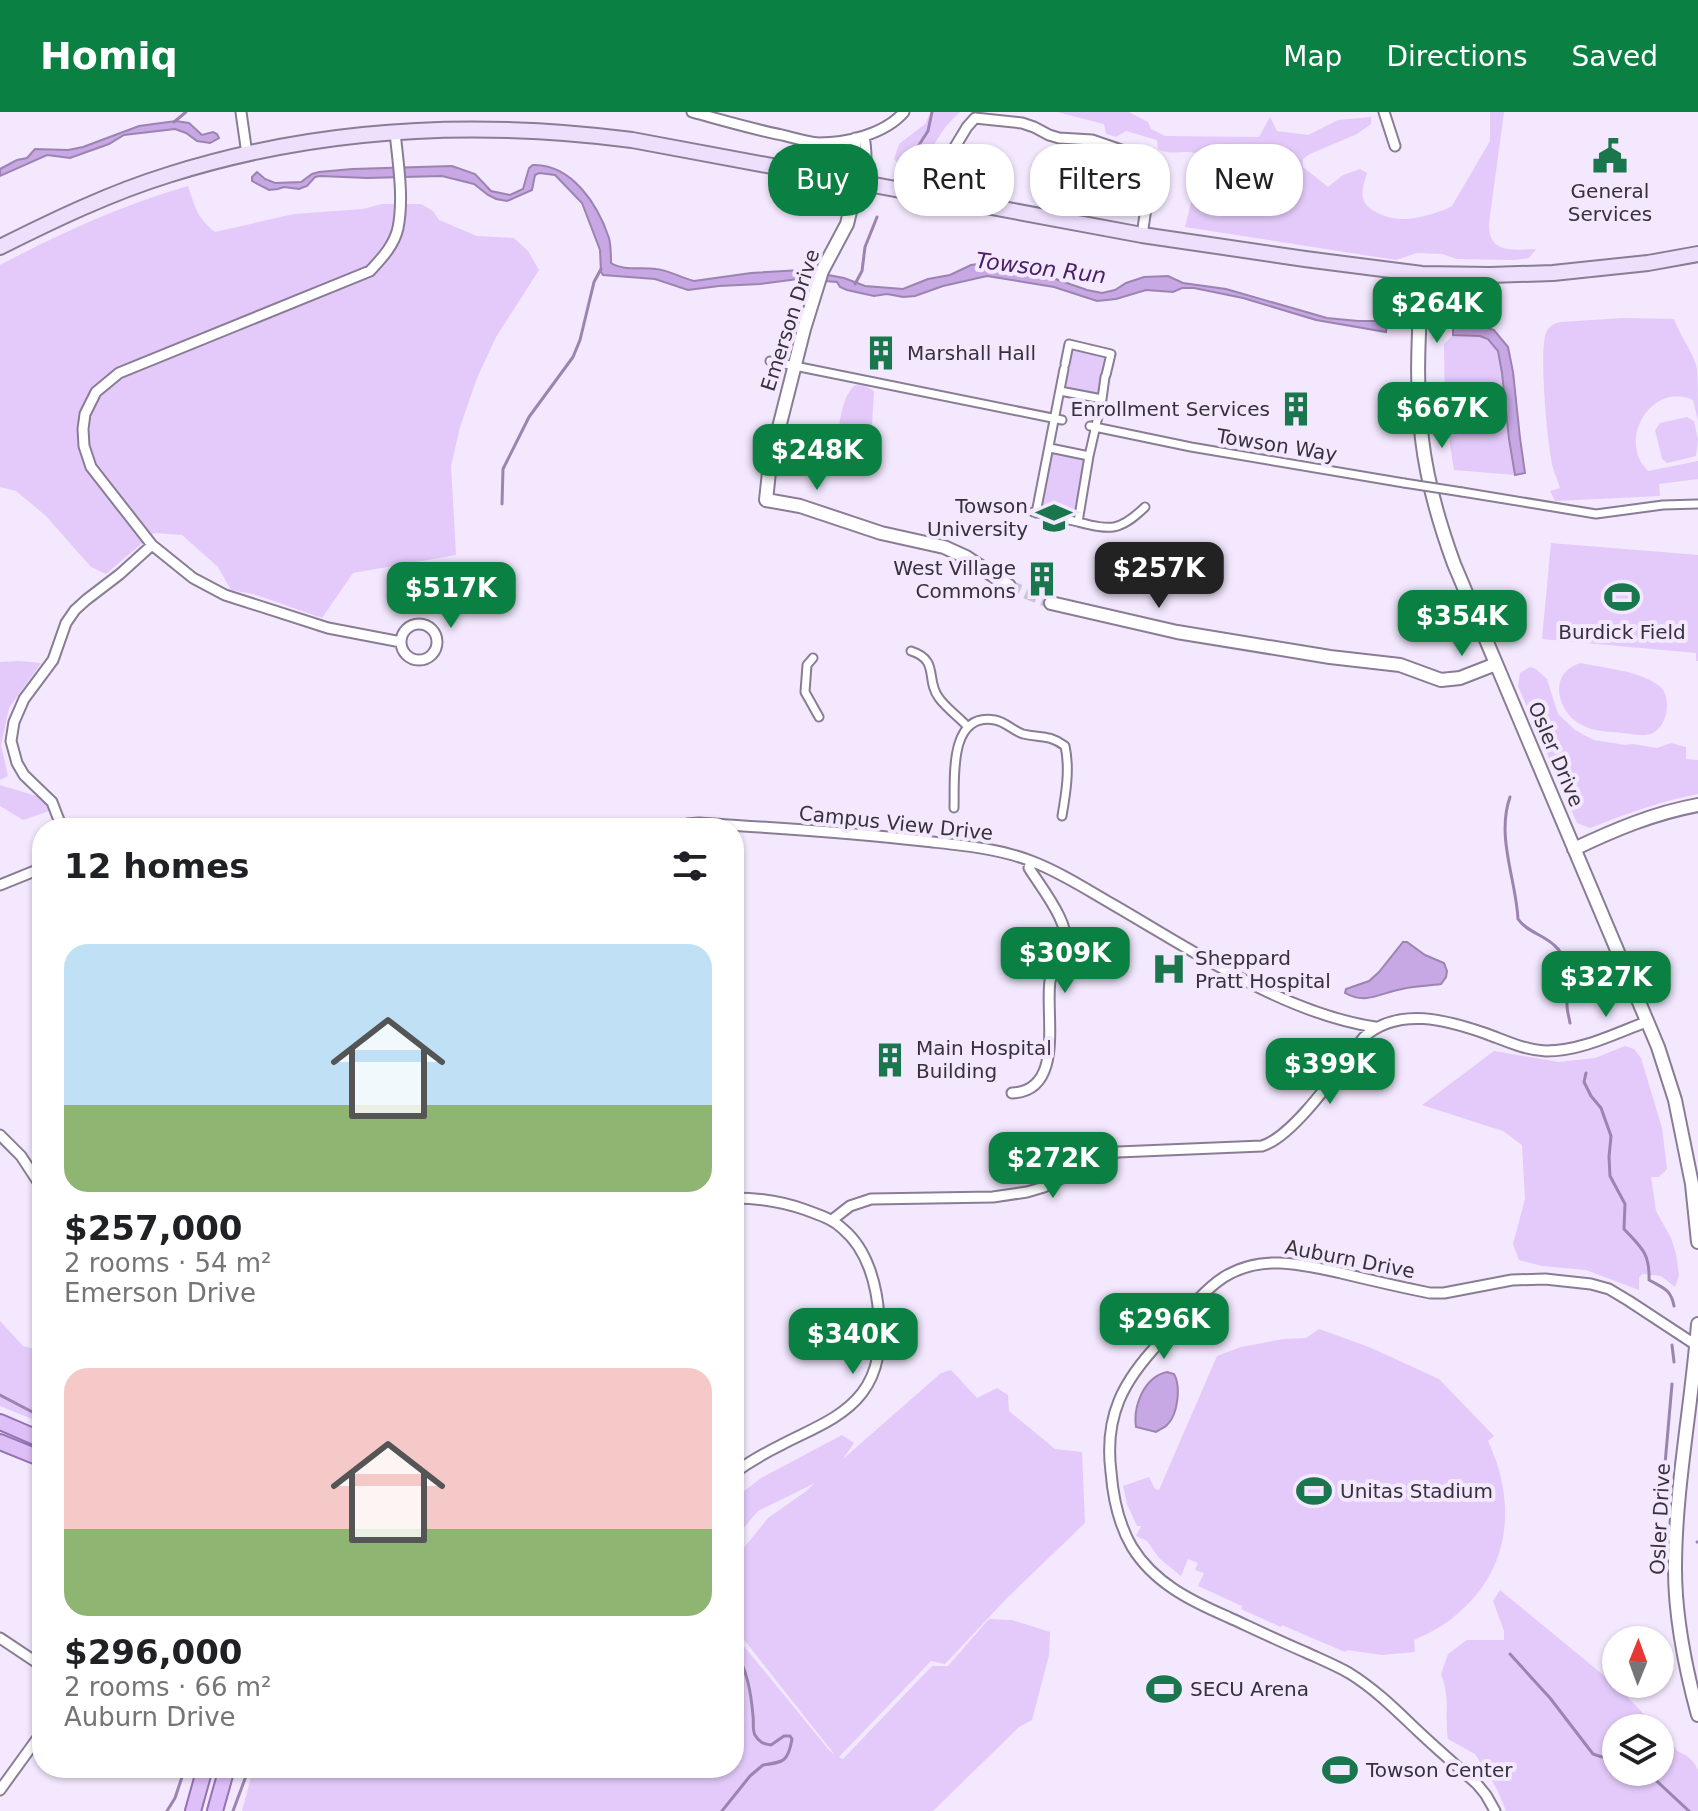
<!DOCTYPE html>
<meta charset="utf-8">
<style>
:root{--surface:#fff;--page:#f2f2f2;--text:#202124;--muted:#757577;--accent:#0b8043}
body{margin:0;font-family:"DejaVu Sans",sans-serif;background:var(--page);color:var(--text);height:100vh;display:flex;flex-direction:column;font-size:30px;white-space:nowrap}
*{box-sizing:border-box;margin:0}
p{font-size:26px;color:var(--muted)}
.icon{flex:none;width:44px;height:44px;fill:none;stroke:currentColor;stroke-width:2;stroke-linecap:round;stroke-linejoin:round}
.map{position:relative;flex:1;overflow:hidden}
.details{position:absolute;left:32px;top:706px;width:712px;height:960px;display:flex;flex-direction:column;background:var(--surface);border-radius:32px;box-shadow:0 2px 6px #0004}
.details>*{flex:none}
.top-card{position:absolute;left:768px;top:32px;width:760px;height:72px;display:flex;gap:16px}
.needle{width:52px;rotate:1deg}
.tools{position:absolute;left:1602px;top:1514px;display:grid;gap:16px}
.tools a{display:grid;place-items:center;width:72px;height:72px;border-radius:50%;background:var(--surface);box-shadow:0 2px 6px #0004;font-size:40px}
.price{position:absolute;translate:-50% -68px;padding:0 18px;border-radius:16px;background:var(--accent);color:#fff;font-size:26px;line-height:52px;filter:drop-shadow(0 2px 4px #0008)}
.price::after{content:'';position:absolute;left:50%;top:48px;width:24px;height:18px;margin-left:-12px;background:inherit;clip-path:polygon(0 0,100% 0,50% 100%)}
.price.active{background:#222;color:#fff}
ul{padding:0;list-style:none}
li{display:grid;align-content:center;gap:16px;height:424px;padding:0 32px}
li span{display:grid;place-items:center;height:248px;border-radius:24px;color:#555}
li>.icon{margin-inline-start:auto}
span .icon{width:144px;height:144px;fill:#fffc;stroke-width:1}
li b{font-size:34px}
h2{display:flex;justify-content:space-between;align-items:center;height:96px;padding:0 32px;font-size:34px}
.chip{padding:0 28px;border-radius:32px;background:var(--surface);box-shadow:0 2px 6px #0004;font-size:28px;line-height:72px}
.chip.active{background:var(--accent);color:#fff}
header{display:flex;align-items:center;gap:48px;box-sizing:border-box;height:112px;padding:0 40px;background:var(--accent);color:#fff}
header strong{font-size:38px}
nav{display:flex;gap:44px;margin-inline-start:auto;font-size:28px}
.map>svg:first-child{display:block}
</style>
<header>
<strong>Homiq</strong>
<nav><a>Map</a><a>Directions</a><a>Saved</a></nav>
</header>
<div class="map">
<svg width="1698" height="1699" viewBox="0 0 1698 1699">
<rect width="100%" height="100%" fill="#f3e8fe"/>
<path fill="#e3cafa" d="M 931,0 L 960,0 C 954,6 947,12 942,20 C 927,41 930,54 899,53 L 894,47 L 899,32 L 925,12 Z
M 1057,0 L 1129,0 L 1148,10 L 1151,17 L 1165,24 L 1259,25 L 1270,5 L 1277,19 L 1308,23 L 1338,8 L 1371,5 L 1371,12 L 1357,22 L 1310,42 L 1303,47 L 1303,55 L 1328,75 L 1343,63 L 1360,57 L 1367,61 C 1365,68 1361,79 1363,86 C 1366,100 1390,107 1402,107 C 1413,108 1443,100 1452,94 L 1490,29 L 1490,0 L 1504,0 L 1489,111 C 1488,142 1512,138 1536,137 L 1529,146 L 1514,148 L 1457,147 L 1442,142 L 1417,141 L 1396,148 L 1185,115 L 1193,83 L 1211,97 L 1228,101 C 1237,94 1244,87 1242,74 C 1228,63 1214,46 1196,41 C 1183,38 1170,44 1158,37 L 1157,28 L 1126,19 L 1116,25 L 1106,22 L 1104,12 Z
M 188,74 C 195,95 197,106 215,120 L 294,102 L 363,97 L 382,92 L 421,92 L 433,99 L 439,108 L 477,124 L 514,126 L 528,139 L 539,158 L 496,225 L 477,266 L 460,315 L 451,354 L 456,443 L 353,461 L 322,506 L 253,482 L 231,478 L 218,455 L 182,423 L 154,421 L 106,462 L 91,455 L 46,404 L 16,379 L 0,375 L 0,153 C 61,121 122,93 188,74 Z
M 1624,206 L 1674,207 C 1680,224 1692,238 1697,256 C 1698,271 1698,292 1698,309 L 1693,288 C 1652,269 1616,328 1648,359 L 1698,349 L 1698,367 L 1659,372 L 1660,384 L 1555,389 L 1550,379 L 1560,376 C 1557,366 1552,356 1551,346 C 1547,324 1539,239 1546,221 C 1549,214 1553,212 1560,210 Z
M 1474,222 L 1488,227 L 1498,239 L 1502,261 L 1509,327 L 1515,363 L 1454,358 L 1445,300 L 1444,232 L 1453,223 Z
M 1072,235 L 1107,242 L 1099,283 L 1063,276 Z
M 855,273 L 865,274 L 874,279 L 870,347 L 866,352 C 844,340 835,328 841,303 C 844,290 846,282 855,273 Z
M 1687,305 L 1694,309 L 1698,328 L 1696,344 L 1667,351 L 1662,347 L 1655,318 L 1660,311 Z
M 1051,338 L 1089,345 L 1076,406 L 1039,398 Z
M 1551,431 L 1698,443 L 1698,549 L 1696,549 L 1696,541 L 1542,527 Z
M 19,549 L 41,551 L 9,596 L 1,633 L 8,664 L 0,668 L 0,550 Z
M 1581,551 C 1603,556 1640,559 1658,573 C 1673,583 1668,613 1653,621 C 1644,625 1631,622 1622,621 C 1608,619 1592,620 1580,612 C 1556,598 1548,560 1581,551 Z
M 1530,555 L 1536,557 L 1547,567 L 1558,602 L 1575,618 L 1586,624 L 1594,628 L 1625,633 L 1633,632 L 1657,636 L 1671,631 L 1686,635 L 1686,647 L 1698,648 L 1698,682 C 1660,689 1626,702 1590,716 L 1577,711 L 1518,574 L 1520,561 Z
M 0,673 L 46,687 L 52,698 L 23,708 L 0,694 Z
M 1625,934 L 1634,937 L 1641,946 L 1662,1016 L 1667,1057 L 1659,1065 L 1651,1065 L 1656,1099 L 1671,1126 L 1676,1142 L 1679,1163 L 1675,1175 L 1661,1164 L 1643,1162 L 1639,1165 L 1639,1178 L 1586,1158 L 1542,1154 L 1519,1148 L 1513,1132 L 1525,1087 L 1522,1033 L 1503,1019 L 1422,993 L 1494,939 L 1559,950 L 1595,946 Z
M 0,1209 L 23,1234 L 42,1239 L 42,1311 L 0,1294 Z
M 1319,1217 L 1369,1235 L 1439,1267 L 1494,1324 L 1488,1329 C 1517,1391 1511,1458 1456,1503 C 1444,1514 1429,1521 1414,1528 L 1415,1540 L 1382,1543 L 1347,1538 L 1345,1540 L 1282,1513 L 1281,1515 L 1241,1497 L 1242,1494 L 1198,1474 L 1204,1461 L 1195,1458 L 1198,1451 L 1188,1447 L 1181,1464 L 1159,1446 L 1147,1429 L 1136,1424 L 1141,1414 L 1137,1414 L 1127,1392 L 1123,1374 L 1149,1365 L 1155,1377 L 1159,1378 L 1217,1244 L 1241,1235 L 1284,1227 L 1306,1226 Z
M 951,1258 L 977,1286 L 997,1276 L 1008,1283 L 1009,1299 L 1055,1337 L 1082,1340 L 1085,1411 L 1007,1486 L 945,1552 L 931,1549 L 839,1645 L 843,1647 L 932,1554 L 948,1554 L 989,1507 L 1012,1508 L 1050,1520 L 1049,1543 L 1032,1608 L 1019,1615 L 933,1699 L 242,1699 L 250,1669 L 250,1656 L 734,1656 L 734,1522 L 829,1638 L 835,1643 L 734,1515 L 734,1448 L 768,1406 L 805,1380 L 815,1371 L 758,1399 L 734,1427 L 734,1387 L 761,1366 L 842,1323 L 854,1331 L 843,1347 L 941,1261 Z
M 1500,1478 L 1619,1576 L 1657,1616 L 1616,1616 L 1616,1660 L 1660,1660 L 1660,1619 L 1667,1625 L 1678,1640 C 1687,1642 1694,1649 1698,1658 L 1698,1699 L 1506,1699 L 1497,1677 L 1475,1642 L 1448,1627 C 1444,1602 1451,1587 1441,1562 L 1448,1542 L 1467,1528 L 1504,1528 L 1504,1519 L 1493,1489 Z"/>
<path fill="#c7a7e4" stroke="#9c84b1" stroke-width="2" d="M 176,9 L 189,11 L 202,23 L 213,20 L 217,22 L 219,26 L 210,31 L 197,29 L 186,21 L 175,17 L 124,23 L 109,32 L 70,46 L 47,43 L 0,64 L 0,57 L 17,48 L 27,46 L 35,37 L 68,38 L 83,35 L 139,14 Z
M 533,53 C 572,52 598,93 609,126 C 611,134 611,143 611,151 C 623,159 642,155 656,157 C 669,158 681,166 694,169 L 751,161 L 802,158 L 844,166 L 865,174 L 903,177 L 928,167 L 950,163 L 971,153 L 986,151 L 1015,156 L 1050,165 L 1087,178 L 1102,181 L 1115,178 L 1126,171 L 1144,165 L 1168,164 L 1183,171 L 1226,177 L 1327,206 L 1358,209 L 1387,209 L 1386,220 L 1316,208 L 1243,186 L 1194,176 L 1182,176 L 1173,180 L 1146,178 L 1116,187 L 1097,189 L 1054,175 L 987,164 L 943,174 L 915,184 L 903,185 L 887,182 L 874,184 L 847,178 L 840,175 L 837,170 L 798,167 L 760,172 L 719,174 L 688,178 L 655,167 L 603,163 L 601,160 L 600,138 L 582,91 L 555,63 L 539,61 L 535,63 L 532,78 L 507,89 L 496,87 L 488,83 L 474,72 L 442,64 L 367,66 L 320,64 L 315,65 L 307,74 L 299,77 L 284,75 L 278,77 L 269,78 L 252,69 L 252,65 L 257,60 L 265,67 L 275,71 L 301,70 L 312,62 L 319,60 L 352,57 L 452,54 L 475,62 L 491,79 L 510,83 L 523,77 L 529,56 Z
M 1475,211 L 1494,218 L 1508,235 L 1513,260 L 1520,326 L 1525,361 L 1515,363 L 1509,327 L 1502,261 L 1498,239 L 1488,227 L 1480,224 L 1453,223 L 1453,212 Z
M 1403,830 L 1407,830 L 1425,843 L 1444,851 L 1447,859 L 1446,865 L 1441,872 C 1428,874 1414,874 1402,877 C 1380,881 1366,893 1345,881 L 1346,877 L 1369,869 L 1379,860 Z
M 1167,1260 L 1174,1262 C 1181,1274 1178,1303 1167,1313 C 1164,1316 1160,1317 1156,1320 L 1136,1315 C 1133,1294 1144,1265 1167,1260 Z"/>
<g fill="none" stroke-linecap="round" stroke-linejoin="round">
<path stroke="#9c84b1" stroke-width="3" d="M 174,10 L 186,0
M 906,53 L 928,19 L 932,0
M 855,172 L 862,159 L 865,135 L 877,105
M 502,392 L 503,357 L 529,305 L 573,245 L 580,228 L 594,170 L 601,157
M 1510,685 C 1496,725 1516,767 1518,807 C 1527,820 1542,822 1554,833 C 1572,848 1565,871 1567,893 C 1567,899 1569,905 1570,911
M 1586,961 L 1584,970 L 1591,984 L 1601,996 L 1611,1024 L 1609,1045 L 1610,1064 L 1625,1092 L 1624,1117 C 1641,1135 1650,1141 1649,1168 C 1663,1176 1671,1177 1674,1194
M 1672,1233 L 1674,1250
M 0,1283 L 42,1305
M 1665,1352 L 1672,1272
M 1697,1430 L 1698,1430
M 1510,1542 L 1550,1586 L 1593,1642 L 1602,1645 L 1616,1645
M 1647,1660 L 1689,1699
M 167,1699 L 175,1686 L 185,1656
M 233,1699 L 249,1656
M 722,1699 L 750,1664 L 763,1653 C 784,1650 788,1650 792,1627 L 790,1624 L 784,1624 L 771,1633 C 763,1632 759,1630 755,1623 C 752,1617 754,1611 753,1604 C 751,1580 747,1557 734,1537"/>
<path stroke="#cdc3d7" stroke-width="12" stroke-dasharray="12 6" stroke-linecap="butt" d="M 1009,474 L 1051,491"/>
<g stroke="#897d95" stroke-width="11">
<path id="pedestrian" d="M 770,249 L 1062,308
M 1065,252 L 1069,232 L 1111,242 L 1106,263
M 1060,279 L 1102,287 L 1105,265
M 1090,314 L 1191,335 L 1404,371
M 1089,344 L 1102,287
M 1462,380 L 1596,402 L 1663,393 L 1698,392
M 1033,400 L 1078,410 L 1089,344 L 1050,336
M 1036,401 L 1064,257
M 1078,410 C 1111,418 1119,420 1145,395
M 911,539 C 940,548 925,568 939,586 C 947,597 958,604 967,614
M 813,546 L 807,553 L 805,580 L 819,605
M 954,696 C 955,667 948,600 995,608 C 1006,610 1013,619 1023,622 C 1040,626 1049,622 1065,634 C 1070,656 1066,681 1062,704"/>
</g>
<g stroke="#897d95" stroke-width="13">
<path id="minor" d="M 241,0 L 247,42
M 692,0 C 722,8 752,17 782,23 C 794,26 807,30 819,31 C 847,31 885,22 904,0
M 1384,0 L 1395,34
M 395,20 C 398,51 404,85 398,116 C 394,134 381,147 370,159 L 119,261 L 96,280 L 85,302 L 83,317 L 84,334 L 91,355 L 152,433 L 193,466 L 225,483 L 328,516 L 401,530
M 855,26 C 859,44 851,53 857,71
M 857,71 C 868,55 867,42 864,24
M 935,85 L 938,63 L 967,15 L 975,6 L 1022,11 L 1034,15 L 1049,23 L 1059,26 L 1092,28 L 1153,49 L 1142,123
M401 530a18 18 0 1 1 36 0a18 18 0 1 1-36 0Z
M 62,716 L 52,690 L 24,663 L 17,651 L 11,629 L 14,610 L 24,587 L 53,548 L 66,511 L 75,498 L 86,488 L 120,462 L 152,433
M 667,716 L 687,712 L 699,711 C 774,716 849,720 924,729 C 959,733 998,736 1031,749 C 1060,760 1086,777 1112,792 C 1192,838 1283,901 1375,915
M 0,773 L 42,756
M 1012,981 C 1065,979 1045,903 1050,869 C 1053,858 1062,850 1065,839 C 1073,814 1042,777 1029,756 L 1031,749
M 0,1023 L 21,1044 L 42,1076
M 734,1086 C 760,1086 781,1089 806,1098 C 819,1103 833,1107 843,1117 C 868,1138 877,1174 879,1205 C 881,1232 879,1259 862,1281 C 842,1307 809,1318 781,1333 C 765,1341 749,1350 734,1361
M 832,1108 L 850,1094 L 871,1087 L 993,1085 L 1027,1080 L 1044,1075 L 1097,1048 L 1118,1040 L 1262,1034 C 1295,1024 1342,953 1364,925 C 1399,894 1447,908 1487,922 C 1506,929 1525,938 1546,939 C 1581,939 1614,922 1646,910
M 0,1526 L 42,1554
M 0,1678 L 42,1620
M 1495,1699 L 1486,1683 L 1477,1672 C 1457,1654 1437,1637 1418,1619 C 1396,1598 1375,1577 1349,1561 C 1335,1553 1320,1547 1305,1540 C 1279,1529 1254,1517 1228,1505 C 1191,1489 1154,1471 1132,1435 C 1119,1413 1113,1385 1111,1360 C 1104,1304 1123,1269 1160,1230 C 1179,1209 1201,1180 1224,1165 C 1261,1142 1301,1152 1341,1161 C 1370,1168 1400,1175 1430,1181 L 1444,1181 L 1512,1168 L 1545,1167 L 1591,1172 L 1609,1177 L 1629,1189 L 1696,1233"/>
</g>
<g stroke="#897d95" stroke-width="16">
<path id="tertiary" d="M 857,71 L 847,112 L 822,159 L 804,217 L 770,351 L 766,388 L 800,394 L 881,421 L 944,435 L 966,445 L 1009,474
M 1422,162 C 1419,217 1415,272 1422,327 C 1427,370 1439,411 1454,452 L 1658,935 L 1675,988 L 1692,1072 L 1698,1130
M 1051,491 L 1177,520 L 1330,545 L 1400,553 L 1441,568 L 1460,566 L 1496,552
M 1574,737 C 1614,718 1654,701 1698,693
M 1698,1212 C 1692,1293 1675,1375 1675,1457 C 1675,1506 1685,1555 1698,1603"/>
</g>
<g stroke="#897d95" stroke-width="18">
<path id="secondary" d="M 0,135 C 54,108 110,81 168,63 C 319,15 476,8 632,28 L 1142,123 L 1305,147 L 1422,162 L 1490,163 L 1553,161 L 1648,151 L 1698,142"/>
</g>
<g stroke="#9572b3" stroke-width="18">
<path id="primary" d="M 0,1310 L 42,1328
M 0,1330 L 42,1347
M 193,1699 L 205,1656
M 215,1699 L 227,1656"/>
</g>
<use href="#pedestrian" stroke="#fff" stroke-width="7"/>
<use href="#minor" stroke="#fff" stroke-width="9"/>
<use href="#tertiary" stroke="#fff" stroke-width="12"/>
<use href="#secondary" stroke="#eedffc" stroke-width="14"/>
<use href="#primary" stroke="#debff8" stroke-width="14"/>
<g stroke="#897d95" stroke-width="11" stroke-linecap="butt">
<path id="pedestrian-bridge" d="M 1404,371 L 1462,380"/>
</g>
<use href="#pedestrian-bridge" stroke="#fff" stroke-width="7"/>
</g>
<defs>
<g id="civic-bare" transform="scale(2.76)"><path d="M-.6-6.5H3V-4.5H.6V-3L4-1V1h2V6H-6V1h2V-1L-.6-3ZM-1.2 2.5V6h2.4V2.5Z" fill="#1a774d" stroke="#f3e8fe" stroke-width="2.5" paint-order="stroke"/></g>
<g id="building-bare" transform="scale(2.76)"><path d="M-4-6H4V6H1V3H-1V6H-4ZM-2.5-4.3h1.7v1.8h-1.7ZM.8-4.3h1.7v1.8H.8ZM-2.5-1h1.7V.8h-1.7ZM.8-1h1.7V.8H.8Z" fill="#1a774d" stroke="#f3e8fe" stroke-width="2.5" paint-order="stroke"/></g>
<g id="university-bare" transform="scale(2.76)"><path d="M0-5L7-2L0 1L-7-2ZM-4 1L0 2.5L4 1V4Q0 6-4 4Z" fill="#1a774d" stroke="#f3e8fe" stroke-width="2.5" paint-order="stroke"/></g>
<g id="stadium-bare" transform="scale(2.76)"><path d="M0-5a6.5 5 0 1 0 0 10a6.5 5 0 1 0 0-10ZM-3.5-1.8h7v3.6h-7Z" fill="#1a774d" stroke="#f3e8fe" stroke-width="2.5" paint-order="stroke"/></g>
<g id="hospital-bare" transform="scale(2.76)"><path d="M-5-5h3v3.5h4V-5h3V5h-3V1.5h-4V5h-3Z" fill="#1a774d" stroke="#f3e8fe" stroke-width="2.5" paint-order="stroke"/></g>
</defs>
<g fill-rule="evenodd">
<use href="#civic-bare" x="1610" y="44"/>
<use href="#building-bare" x="881" y="241"/>
<use href="#building-bare" x="1296" y="297"/>
<use href="#university-bare" x="1054" y="406"/>
<use href="#building-bare" x="1042" y="467"/>
<use href="#stadium-bare" x="1622" y="485"/>
<use href="#hospital-bare" x="1169" y="857"/>
<use href="#building-bare" x="890" y="948"/>
<use href="#stadium-bare" x="1314" y="1379"/>
<use href="#stadium-bare" x="1164" y="1577"/>
<use href="#stadium-bare" x="1340" y="1658"/>
</g>
<g text-anchor="middle" dominant-baseline="central" stroke-width="8" stroke-linejoin="round" paint-order="stroke">
<g font-size="20" fill="#36313b" stroke="#f3e8fe" text-anchor="start">
<text x="1610" y="79" text-anchor="middle">General<tspan x="1610" dy="23">Services</tspan></text>
<text x="907" y="241">Marshall Hall</text>
<text x="1270" y="297" text-anchor="end">Enrollment Services</text>
<text x="1028" y="394" text-anchor="end">Towson<tspan x="1028" dy="23">University</tspan></text>
<text x="1016" y="456" text-anchor="end">West Village<tspan x="1016" dy="23">Commons</tspan></text>
<text x="1622" y="520" text-anchor="middle">Burdick Field</text>
<text x="1195" y="846">Sheppard<tspan x="1195" dy="23">Pratt Hospital</tspan></text>
<text x="916" y="936">Main Hospital<tspan x="916" dy="23">Building</tspan></text>
<text x="1340" y="1379">Unitas Stadium</text>
<text x="1190" y="1577">SECU Arena</text>
<text x="1366" y="1658">Towson Center</text>
</g>
<g font-size="20" fill="#36313b" stroke="#f3e8fe">
<text transform="translate(790 208) rotate(-72)">Emerson Drive</text>
<text transform="translate(1277 333) rotate(9)">Towson Way</text>
<text transform="translate(1556 642) rotate(67)">Osler Drive</text>
<text transform="translate(896 711) rotate(6)">Campus View Drive</text>
<text transform="translate(1350 1147) rotate(11)">Auburn Drive</text>
<text transform="translate(1660 1407) rotate(-87)">Osler Drive</text>
</g>
<g font-size="22" font-style="italic" fill="#492066" stroke="#f3e8fe">
<text transform="translate(1041 156) rotate(7)">Towson Run</text>
</g>
</g>
</svg>
<div class="tools">
<a><svg class="needle" viewBox="-14 -14 28 28"><path d="M0-13l5 13h-10z" fill="#e53935"/><path d="M0 13l5-13h-10z" fill="#757577"/></svg></a>
<a><svg class="icon" aria-label="layers" viewBox="0 0 24 24"><path d="M12 4l9 5-9 5-9-5zM3 14l9 5 9-5"/></svg></a>
</div>
<b class="price" style="left:1437px;top:233px">$264K</b>
<b class="price" style="left:1442px;top:338px">$667K</b>
<b class="price" style="left:817px;top:380px">$248K</b>
<b class="price active" style="left:1159px;top:498px">$257K</b>
<b class="price" style="left:451px;top:518px">$517K</b>
<b class="price" style="left:1462px;top:546px">$354K</b>
<b class="price" style="left:1065px;top:883px">$309K</b>
<b class="price" style="left:1606px;top:907px">$327K</b>
<b class="price" style="left:1330px;top:994px">$399K</b>
<b class="price" style="left:1053px;top:1088px">$272K</b>
<b class="price" style="left:1164px;top:1249px">$296K</b>
<b class="price" style="left:853px;top:1264px">$340K</b>
<div class="top-card">
<a class="chip active">Buy</a>
<a class="chip">Rent</a>
<a class="chip">Filters</a>
<a class="chip">New</a>
</div>
<section class="details">
<h2>12 homes<svg class="icon" aria-label="filters" viewBox="0 0 24 24"><path d="M4 7h16M4 17h16"/><circle cx="9" cy="7" r="2"/><circle cx="15" cy="17" r="2"/></svg></h2>
<ul>
<li><span style="background:linear-gradient(#bfe0f5 65%,#8fb573 0)"><svg class="icon" aria-label="home" viewBox="0 0 24 24"><path d="M3 11l9-7 9 7M6 9v11h12V9"/></svg></span><div><b>$257,000</b><p>2 rooms · 54 m²</p><p>Emerson Drive</p></div></li>
<li><span style="background:linear-gradient(#f6c9c9 65%,#8fb573 0)"><svg class="icon" aria-label="home" viewBox="0 0 24 24"><path d="M3 11l9-7 9 7M6 9v11h12V9"/></svg></span><div><b>$296,000</b><p>2 rooms · 66 m²</p><p>Auburn Drive</p></div></li>
</ul>
</section>
</div>
